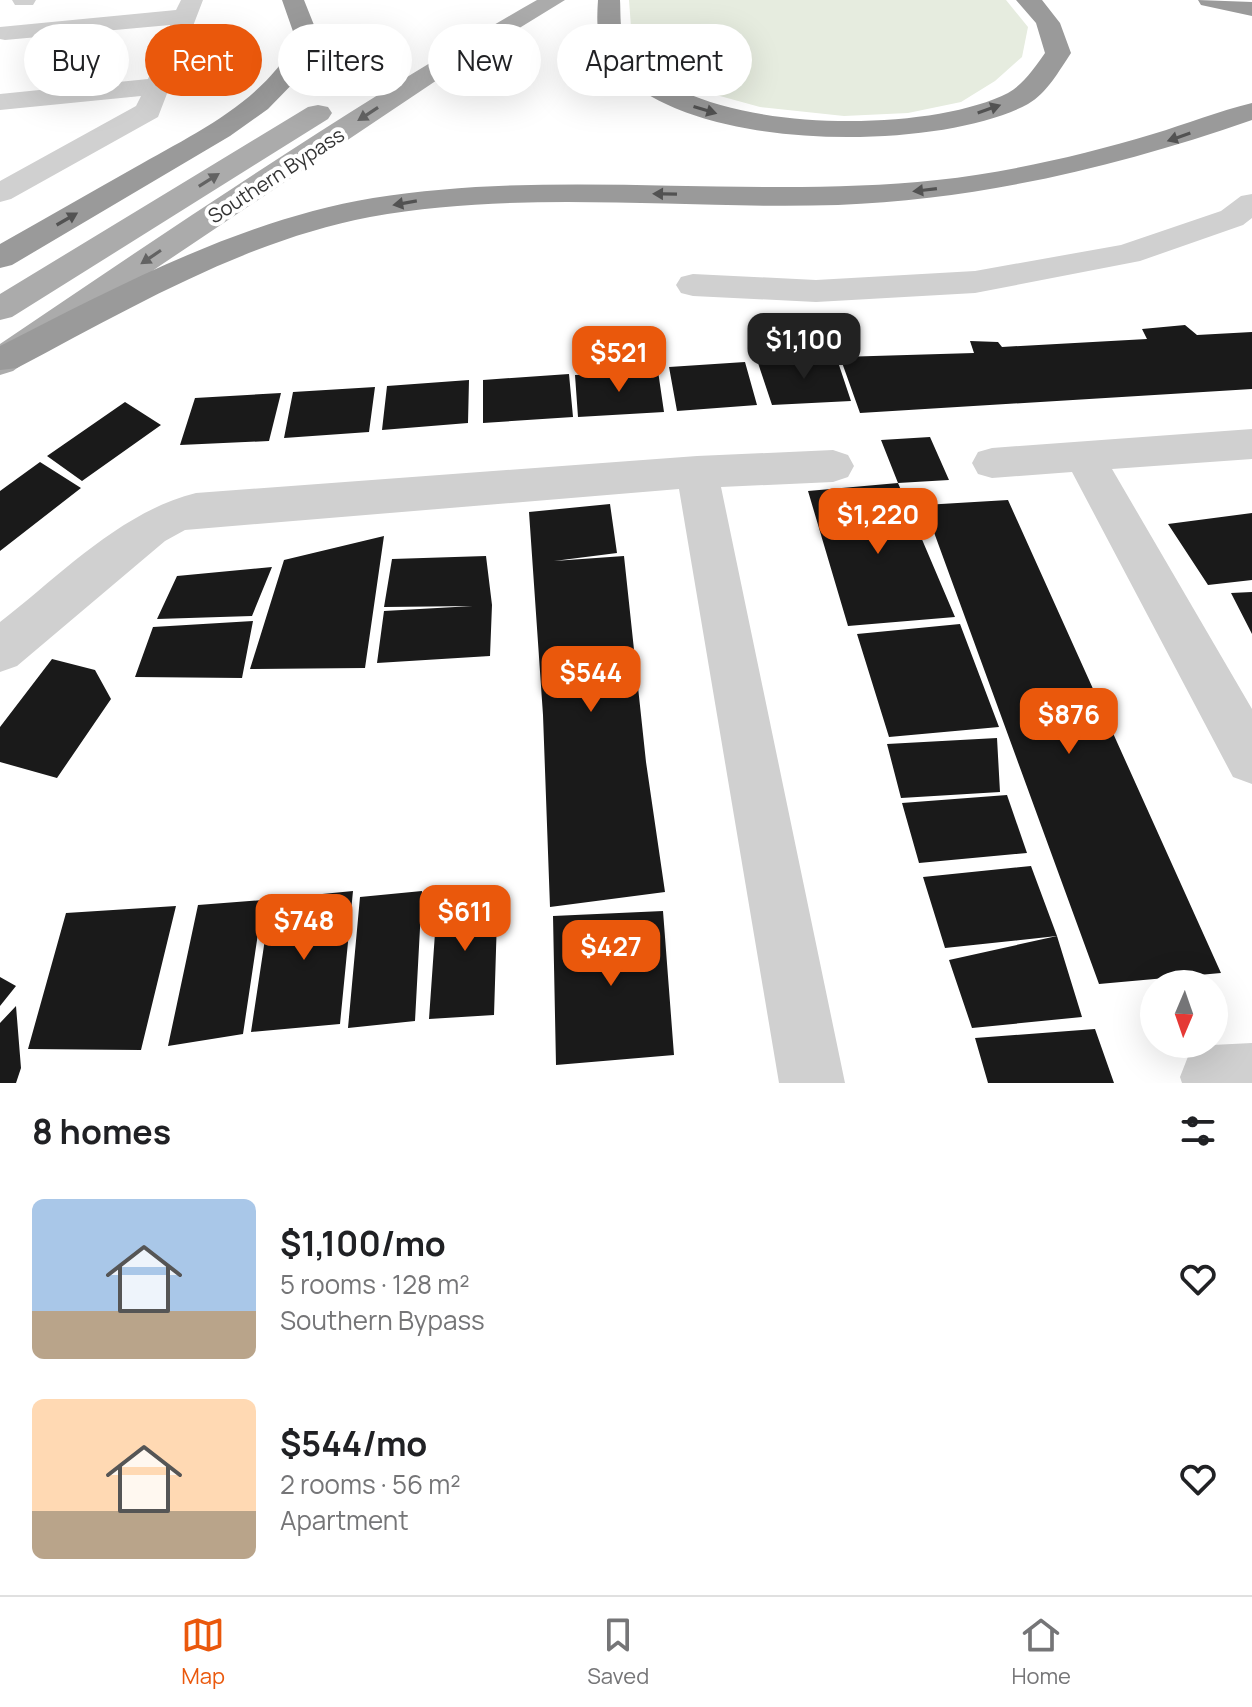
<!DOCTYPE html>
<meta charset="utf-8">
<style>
:root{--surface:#fff;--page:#f6f6f6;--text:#202124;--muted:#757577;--line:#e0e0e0;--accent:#ea580c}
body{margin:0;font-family:Manrope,sans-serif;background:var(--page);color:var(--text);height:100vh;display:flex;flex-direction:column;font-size:30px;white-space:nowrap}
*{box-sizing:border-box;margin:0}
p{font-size:26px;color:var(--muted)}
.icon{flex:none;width:44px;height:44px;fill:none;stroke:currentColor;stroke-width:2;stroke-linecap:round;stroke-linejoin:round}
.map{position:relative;height:1083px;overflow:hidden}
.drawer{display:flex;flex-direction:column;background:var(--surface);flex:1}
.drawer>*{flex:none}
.banner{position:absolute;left:24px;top:24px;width:800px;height:72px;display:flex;gap:16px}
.needle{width:52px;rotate:182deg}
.tools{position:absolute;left:1140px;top:970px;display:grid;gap:16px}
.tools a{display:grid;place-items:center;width:88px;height:88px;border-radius:50%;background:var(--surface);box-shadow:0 8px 32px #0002;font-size:40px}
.price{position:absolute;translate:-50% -68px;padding:0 18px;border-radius:16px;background:var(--accent);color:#fff;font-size:26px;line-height:52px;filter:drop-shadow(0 2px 4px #0008)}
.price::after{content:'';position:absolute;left:50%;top:48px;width:24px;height:18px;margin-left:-12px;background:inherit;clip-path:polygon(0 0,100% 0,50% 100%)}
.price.current{background:#222;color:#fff}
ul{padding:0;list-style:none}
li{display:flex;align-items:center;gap:24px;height:200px;padding:0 32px}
li span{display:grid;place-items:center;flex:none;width:224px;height:160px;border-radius:12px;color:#555}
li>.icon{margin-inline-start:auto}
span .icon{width:96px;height:96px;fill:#fffc;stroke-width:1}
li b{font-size:34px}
h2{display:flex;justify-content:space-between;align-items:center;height:96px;padding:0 32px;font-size:34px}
.chip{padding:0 28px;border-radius:36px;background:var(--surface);box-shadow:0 8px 32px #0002;font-size:28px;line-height:72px}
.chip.current{background:var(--accent);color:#fff}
.menu{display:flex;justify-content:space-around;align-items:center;height:112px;border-top:2px solid var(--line);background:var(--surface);font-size:22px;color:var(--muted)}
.menu a{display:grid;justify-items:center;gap:4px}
.menu .current{color:var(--accent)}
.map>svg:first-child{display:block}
</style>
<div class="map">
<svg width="1252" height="1083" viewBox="0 0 1252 1083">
<rect width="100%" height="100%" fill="#fff"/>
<path fill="#e6ecdf" d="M 629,0 L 1006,0 L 1028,27 L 1022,57 L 995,81 L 961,102 L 908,113 L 844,116 L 760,107 L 709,93 L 664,71 L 644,53 L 631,27 Z"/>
<path fill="#1a1a1a" d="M 1185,325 L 1197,335 L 1252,332 L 1252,389 L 860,413 L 840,357 L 974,353 L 970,341 L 998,342 L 1002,347 L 1147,339 L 1142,329 Z
M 837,359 L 851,401 L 772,405 L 757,360 Z
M 745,362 L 757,405 L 677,411 L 669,367 Z
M 658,371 L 664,412 L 578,417 L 575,375 Z
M 569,374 L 573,417 L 483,423 L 483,380 Z
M 469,380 L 468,423 L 382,430 L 387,386 Z
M 375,387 L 369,432 L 284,438 L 293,392 Z
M 281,393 L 269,441 L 180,445 L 195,398 Z
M 125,402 L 161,425 L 82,481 L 47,456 Z
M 930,437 L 949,480 L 898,483 L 881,440 Z
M 40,462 L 81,488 L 0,551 L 0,491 Z
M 898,483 L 955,617 L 848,626 L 808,491 Z
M 1008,500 L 1221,973 L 1099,984 L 924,505 Z
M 610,504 L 617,553 L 554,561 L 624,556 L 646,762 L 665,892 L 550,907 L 543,715 L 529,512 Z
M 1252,513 L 1252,580 L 1208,585 L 1168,524 Z
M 384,536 L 365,668 L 250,669 L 284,560 Z
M 486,556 L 492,605 L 490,656 L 377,663 L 384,611 L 473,606 L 384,607 L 392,559 Z
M 272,567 L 252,616 L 157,619 L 177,576 Z
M 1252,592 L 1252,634 L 1231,593 Z
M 253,621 L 242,678 L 135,677 L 153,627 Z
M 960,624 L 999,727 L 889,737 L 857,634 Z
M 52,659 L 95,670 L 111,699 L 57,778 L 0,762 L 0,727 Z
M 997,738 L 1000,792 L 901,798 L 887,744 Z
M 1007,795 L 1027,853 L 919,863 L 902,803 Z
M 1031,866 L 1057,936 L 1082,1017 L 972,1028 L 949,960 L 1057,936 L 945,948 L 923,877 Z
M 498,886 L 494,1015 L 429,1019 L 438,890 Z
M 353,891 L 340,1024 L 251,1032 L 271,899 Z
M 422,891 L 415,1021 L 348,1028 L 360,897 Z
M 263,900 L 243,1034 L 168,1046 L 198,905 Z
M 176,906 L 141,1050 L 28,1049 L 66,913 Z
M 663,911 L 674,1055 L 556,1065 L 553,916 Z
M 0,977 L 16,986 L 0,1006 Z
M 16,1006 L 21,1068 L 16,1083 L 0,1083 L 0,1023 Z
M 1095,1029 L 1114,1083 L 988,1083 L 975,1038 Z"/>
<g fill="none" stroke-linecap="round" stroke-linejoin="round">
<path fill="#d0d0d0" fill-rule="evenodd" d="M 12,0 L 36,0 L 33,5 L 15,5 Z
M 181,0 L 203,0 L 158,117 L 11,199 L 0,202 L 0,181 L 136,106 L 141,96 L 0,110 L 0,94 L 148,79 L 170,25 L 5,40 L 0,39 L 0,27 L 176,10 Z
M 1252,194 L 1252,218 L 1243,225 L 1140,261 L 975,293 L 816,302 L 693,296 L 681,293 L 676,285 L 681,277 L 693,274 L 816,280 L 975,271 L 1121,245 L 1221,211 L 1241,196 Z
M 1252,429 L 1252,459 L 1112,469 L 1252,709 L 1252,784 L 1233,777 L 1072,472 L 992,478 L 978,474 L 972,463 L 978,452 L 992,448 Z
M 833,450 L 848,455 L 854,466 L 848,477 L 833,482 L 721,487 L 845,1083 L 779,1083 L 679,489 L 185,530 L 165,541 L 17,666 L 0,672 L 0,622 C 61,575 120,512 196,493 L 697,456 Z
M 1252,1043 L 1252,1083 L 1182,1083 L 1180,1077 L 1189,1054 L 1212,1045 Z"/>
<path fill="#ababab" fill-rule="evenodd" d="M 537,0 L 565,0 L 461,64 L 158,267 L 13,371 L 0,375 L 0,344 C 176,225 353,105 537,0 Z
M 318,105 L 328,107 L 332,113 L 328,119 L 12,317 L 0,320 L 0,294 L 308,107 Z"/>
<path fill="#9a9a9a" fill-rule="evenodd" d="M 282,0 L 304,0 L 320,40 L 303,73 L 268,109 L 230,136 L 12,265 L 0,268 L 0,244 C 45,219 89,193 134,168 C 193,134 263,103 296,40 Z
M 598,0 L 620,0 C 621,15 619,35 628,48 C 685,136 924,136 1008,93 C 1024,84 1035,67 1045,53 L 1036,23 L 1016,0 L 1042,0 L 1060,23 L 1071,53 C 1059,71 1047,93 1028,104 C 937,154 654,156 603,48 C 596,33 597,16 598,0 Z
M 1198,0 L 1252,2 L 1252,16 L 1201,5 Z
M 1252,103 L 1252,120 C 1117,167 982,199 838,205 C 683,210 525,189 370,217 C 244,241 129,309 17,368 L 0,370 L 0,346 C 118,286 241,220 373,198 C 560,168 750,200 937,180 C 1010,172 1083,155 1153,134 C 1186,124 1219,111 1252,103 Z"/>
</g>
<defs><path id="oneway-solid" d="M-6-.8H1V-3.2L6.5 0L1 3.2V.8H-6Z" transform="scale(2)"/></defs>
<g fill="#525252">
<use href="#oneway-solid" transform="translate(989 109) rotate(-19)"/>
<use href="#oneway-solid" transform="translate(705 110) rotate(17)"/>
<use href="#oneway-solid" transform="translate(1179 137) rotate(161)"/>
<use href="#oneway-solid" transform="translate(925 190) rotate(173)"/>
<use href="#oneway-solid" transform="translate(665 194) rotate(-179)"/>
<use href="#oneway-solid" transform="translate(405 203) rotate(170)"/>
<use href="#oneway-solid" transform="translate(67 219) rotate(-30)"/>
</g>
<g fill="#636363">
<use href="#oneway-solid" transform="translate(368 114) rotate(147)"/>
<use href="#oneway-solid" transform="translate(209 180) rotate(-32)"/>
<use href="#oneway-solid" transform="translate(151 257) rotate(146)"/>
</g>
<g text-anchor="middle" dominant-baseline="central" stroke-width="8" stroke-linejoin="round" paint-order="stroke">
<g font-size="20" fill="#333" stroke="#fff">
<text transform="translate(276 175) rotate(-33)">Southern Bypass</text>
</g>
</g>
</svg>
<div class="tools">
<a><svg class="needle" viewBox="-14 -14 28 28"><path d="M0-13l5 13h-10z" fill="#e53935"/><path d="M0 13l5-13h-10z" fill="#757577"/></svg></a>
</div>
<b class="price current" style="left:804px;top:381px">$1,100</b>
<b class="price" style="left:619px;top:394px">$521</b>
<b class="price" style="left:878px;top:556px">$1,220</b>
<b class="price" style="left:591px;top:714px">$544</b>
<b class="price" style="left:1069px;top:756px">$876</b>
<b class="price" style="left:465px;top:953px">$611</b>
<b class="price" style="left:304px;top:962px">$748</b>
<b class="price" style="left:611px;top:988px">$427</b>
<div class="banner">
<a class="chip">Buy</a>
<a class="chip current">Rent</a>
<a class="chip">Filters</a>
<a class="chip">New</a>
<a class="chip">Apartment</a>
</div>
</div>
<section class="drawer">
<h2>8 homes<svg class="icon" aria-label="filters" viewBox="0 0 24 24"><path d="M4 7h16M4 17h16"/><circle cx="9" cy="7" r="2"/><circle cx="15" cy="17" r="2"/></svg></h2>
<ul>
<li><span style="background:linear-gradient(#a9c7e8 70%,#b9a48a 0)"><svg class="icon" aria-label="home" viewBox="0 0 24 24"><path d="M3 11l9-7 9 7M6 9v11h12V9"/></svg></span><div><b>$1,100/mo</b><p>5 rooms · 128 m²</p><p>Southern Bypass</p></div><svg class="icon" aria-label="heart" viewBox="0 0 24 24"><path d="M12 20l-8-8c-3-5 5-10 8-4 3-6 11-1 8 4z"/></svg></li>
<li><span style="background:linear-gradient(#ffd9b3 70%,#b9a48a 0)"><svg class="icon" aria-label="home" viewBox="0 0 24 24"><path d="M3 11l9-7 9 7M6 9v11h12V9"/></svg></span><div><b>$544/mo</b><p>2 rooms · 56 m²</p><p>Apartment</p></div><svg class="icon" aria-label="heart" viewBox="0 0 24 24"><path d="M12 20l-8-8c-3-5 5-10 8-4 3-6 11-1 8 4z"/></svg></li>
</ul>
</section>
<nav class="menu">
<a class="current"><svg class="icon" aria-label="map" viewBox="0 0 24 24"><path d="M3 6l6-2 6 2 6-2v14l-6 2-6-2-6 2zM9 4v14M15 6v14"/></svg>Map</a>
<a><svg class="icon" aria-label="saved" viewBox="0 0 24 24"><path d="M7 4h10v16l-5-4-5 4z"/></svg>Saved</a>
<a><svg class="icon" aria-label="home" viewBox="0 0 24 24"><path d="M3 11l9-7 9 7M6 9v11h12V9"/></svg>Home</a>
</nav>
